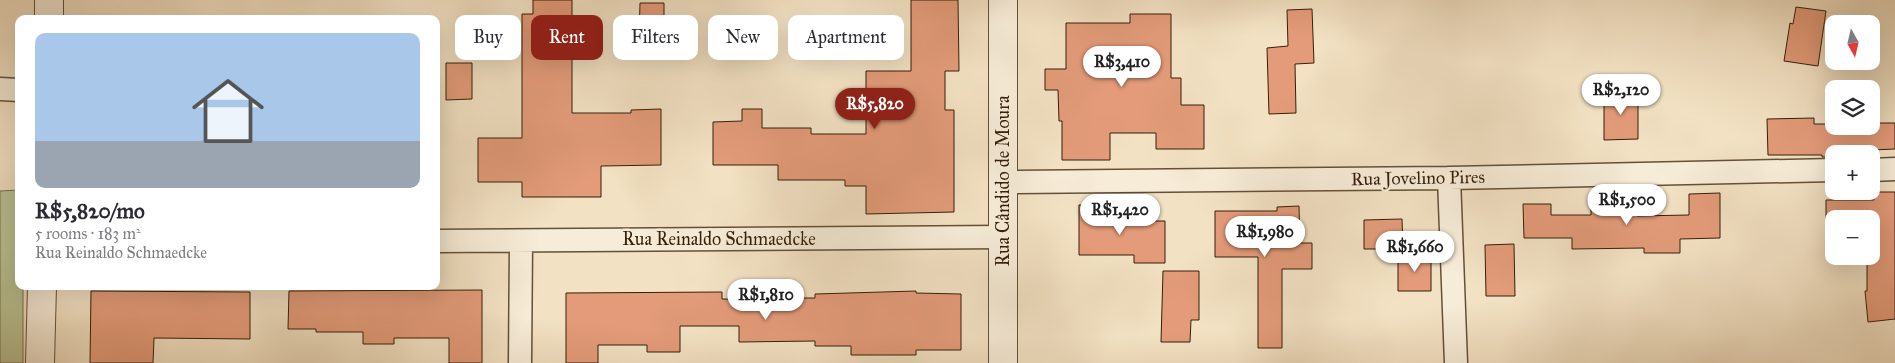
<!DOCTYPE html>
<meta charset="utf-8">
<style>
:root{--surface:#fff;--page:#f2f2f3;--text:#2b2b33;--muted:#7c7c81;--line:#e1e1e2;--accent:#8f2418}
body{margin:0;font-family:"IM FELL Great Primer",serif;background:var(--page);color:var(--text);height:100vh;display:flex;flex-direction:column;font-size:19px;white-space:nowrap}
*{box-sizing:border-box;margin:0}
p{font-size:16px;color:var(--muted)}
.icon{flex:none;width:28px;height:28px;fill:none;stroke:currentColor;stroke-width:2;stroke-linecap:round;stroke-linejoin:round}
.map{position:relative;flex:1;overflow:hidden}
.sheet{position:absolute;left:15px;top:15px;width:425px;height:275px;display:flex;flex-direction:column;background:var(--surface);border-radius:10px;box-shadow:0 5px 20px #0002}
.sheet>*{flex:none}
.hud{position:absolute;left:455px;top:15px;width:475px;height:45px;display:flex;gap:10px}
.needle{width:32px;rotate:172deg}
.controls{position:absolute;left:1825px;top:15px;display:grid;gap:10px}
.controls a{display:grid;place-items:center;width:55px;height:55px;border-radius:10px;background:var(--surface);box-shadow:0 5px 20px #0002;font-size:25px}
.price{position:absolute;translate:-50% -42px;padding:0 11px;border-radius:18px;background:#fff;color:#222;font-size:16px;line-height:32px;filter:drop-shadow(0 1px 2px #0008)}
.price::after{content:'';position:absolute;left:50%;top:30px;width:15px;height:11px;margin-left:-8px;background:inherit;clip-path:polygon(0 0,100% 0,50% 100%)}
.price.current{background:var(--accent);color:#fff}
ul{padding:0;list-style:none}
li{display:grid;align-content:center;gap:10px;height:265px;padding:0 20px}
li+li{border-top:1px solid var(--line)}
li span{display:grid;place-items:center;height:155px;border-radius:10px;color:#555}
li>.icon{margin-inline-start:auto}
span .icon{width:90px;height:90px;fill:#fffc;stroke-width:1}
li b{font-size:21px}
.chip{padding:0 18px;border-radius:10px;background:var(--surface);box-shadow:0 5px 20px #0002;font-size:18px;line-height:45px}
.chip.current{background:var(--accent);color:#fff}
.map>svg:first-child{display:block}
</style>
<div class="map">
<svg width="1895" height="363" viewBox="0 0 1895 363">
<rect width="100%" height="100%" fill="#f2e1c3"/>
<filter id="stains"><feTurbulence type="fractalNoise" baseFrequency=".004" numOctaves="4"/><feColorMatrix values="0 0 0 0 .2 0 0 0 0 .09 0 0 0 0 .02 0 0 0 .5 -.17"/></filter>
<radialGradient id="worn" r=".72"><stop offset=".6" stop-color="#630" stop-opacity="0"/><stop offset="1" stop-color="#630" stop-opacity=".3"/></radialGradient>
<path fill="#bac394" stroke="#78714e" d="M 19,190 L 19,286 L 23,286 L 23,363 L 0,363 L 0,191 Z"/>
<path fill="#e39b79" stroke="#351f09" d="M 533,0 L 572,0 L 572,113 L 631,113 L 631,110 L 661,109 L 661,165 L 601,166 L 601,197 L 522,197 L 522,182 L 478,182 L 478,138 L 522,138 L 522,14 L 533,14 Z
M 911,0 L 958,0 L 959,71 L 945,71 L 945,110 L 954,110 L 954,212 L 866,214 L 866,186 L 845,186 L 845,180 L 778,180 L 778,165 L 713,165 L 713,122 L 742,121 L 742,109 L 762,109 L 762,128 L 811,128 L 811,134 L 866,134 L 866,71 L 911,71 Z
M 640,3 L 664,3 L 664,39 L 639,39 Z
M 1796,7 L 1826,11 L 1818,66 L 1784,61 L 1790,23 L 1793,24 Z
M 1312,9 L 1314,63 L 1295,64 L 1296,113 L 1269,114 L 1267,48 L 1288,46 L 1287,10 Z
M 1130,14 L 1171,14 L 1171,78 L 1181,78 L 1181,105 L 1204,105 L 1204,149 L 1156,149 L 1156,133 L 1110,133 L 1110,160 L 1062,160 L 1062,121 L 1059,121 L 1058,90 L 1045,90 L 1045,69 L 1066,69 L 1066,23 L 1130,23 Z
M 446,63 L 472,63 L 472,99 L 446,100 Z
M 1638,92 L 1638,139 L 1604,140 L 1604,93 Z
M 1814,118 L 1814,124 L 1834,124 L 1834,126 L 1871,126 L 1871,123 L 1895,123 L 1895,149 L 1872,150 L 1872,157 L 1871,154 L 1834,154 L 1834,157 L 1822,157 L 1822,155 L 1768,155 L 1767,119 Z
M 1874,192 L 1895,192 L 1895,319 L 1868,322 L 1865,291 L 1867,291 L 1867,256 L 1871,256 L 1871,219 L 1834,219 L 1834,241 L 1826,241 L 1826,200 L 1874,200 Z
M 1720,193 L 1720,238 L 1680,239 L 1680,253 L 1644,253 L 1644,248 L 1572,249 L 1572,238 L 1524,238 L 1523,204 L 1551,204 L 1551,215 L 1591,215 L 1591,204 L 1637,204 L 1637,216 L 1689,215 L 1689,194 Z
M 1079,205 L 1108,205 L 1107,221 L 1165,221 L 1165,263 L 1134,263 L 1134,255 L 1079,255 Z
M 1299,206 L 1300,243 L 1312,243 L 1312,269 L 1282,269 L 1282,348 L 1258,348 L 1258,257 L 1215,257 L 1215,211 L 1277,211 L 1277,207 Z
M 1402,219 L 1403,249 L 1364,249 L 1364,220 Z
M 1514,244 L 1515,296 L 1486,296 L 1485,245 Z
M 1398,255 L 1431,255 L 1431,291 L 1398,291 Z
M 1163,271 L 1199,271 L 1199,320 L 1191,320 L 1190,342 L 1161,342 Z
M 482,290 L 482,363 L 449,363 L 449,338 L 394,338 L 394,344 L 363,344 L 363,332 L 316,332 L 316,329 L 288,329 L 289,291 Z
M 91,291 L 250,292 L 250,339 L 154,338 L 153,363 L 90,363 Z
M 916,291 L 916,293 L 961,294 L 961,350 L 916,350 L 916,355 L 851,355 L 851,346 L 815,346 L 815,341 L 739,342 L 739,326 L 680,326 L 680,352 L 647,352 L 647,345 L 598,345 L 598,363 L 566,363 L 566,293 L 722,292 L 722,299 L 776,300 L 776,298 L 815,298 L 815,294 Z"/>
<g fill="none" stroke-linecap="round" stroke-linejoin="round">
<g stroke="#645038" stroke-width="25">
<path id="minor" d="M 0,89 L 19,90
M 1871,170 L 1895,169
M 1449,178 L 1456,363
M 1003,182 L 1449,178 L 1834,170
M 436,241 L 1003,237
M 520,363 L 521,241"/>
</g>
<g stroke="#645038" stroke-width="30">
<path id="tertiary" d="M 49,19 L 49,0
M 40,363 L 42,286
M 1003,363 L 1003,0"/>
</g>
<use href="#minor" stroke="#f7ecd8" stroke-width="22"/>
<use href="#tertiary" stroke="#f7ecd8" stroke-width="28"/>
</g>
<g text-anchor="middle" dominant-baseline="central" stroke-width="4.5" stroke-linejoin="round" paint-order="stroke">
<g font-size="18" fill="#351f09" stroke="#f7ecd8">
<text transform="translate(1418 178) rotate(-1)">Rua Jovelino Pires</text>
<text transform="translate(1003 181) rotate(-90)">Rua Cândido de Moura</text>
<text x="719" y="239">Rua Reinaldo Schmaedcke</text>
</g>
</g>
<rect width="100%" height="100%" filter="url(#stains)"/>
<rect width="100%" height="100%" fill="url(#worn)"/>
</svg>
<div class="controls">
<a><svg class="needle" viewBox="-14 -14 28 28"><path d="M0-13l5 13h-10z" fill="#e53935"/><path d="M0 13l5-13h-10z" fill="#7c7c81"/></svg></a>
<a><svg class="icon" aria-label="layers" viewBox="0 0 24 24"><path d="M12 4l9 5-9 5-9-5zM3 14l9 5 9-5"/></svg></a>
<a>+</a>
<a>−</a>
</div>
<b class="price" style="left:1122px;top:88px">R$3,410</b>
<b class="price" style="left:1621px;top:116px">R$2,120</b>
<b class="price current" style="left:875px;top:130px">R$5,820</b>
<b class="price" style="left:1627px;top:226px">R$1,500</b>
<b class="price" style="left:1120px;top:236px">R$1,420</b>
<b class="price" style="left:1265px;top:258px">R$1,980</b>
<b class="price" style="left:1415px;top:273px">R$1,660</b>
<b class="price" style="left:766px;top:321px">R$1,810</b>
<div class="hud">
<a class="chip">Buy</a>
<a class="chip current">Rent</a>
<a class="chip">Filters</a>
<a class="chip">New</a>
<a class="chip">Apartment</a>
</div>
<section class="sheet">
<ul>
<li><span style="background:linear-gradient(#a9c7e8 70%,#9aa5b1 0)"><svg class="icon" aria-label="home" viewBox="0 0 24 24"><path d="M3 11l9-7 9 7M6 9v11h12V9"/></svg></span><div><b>R$5,820/mo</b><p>5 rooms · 183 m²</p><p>Rua Reinaldo Schmaedcke</p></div></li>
</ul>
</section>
</div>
